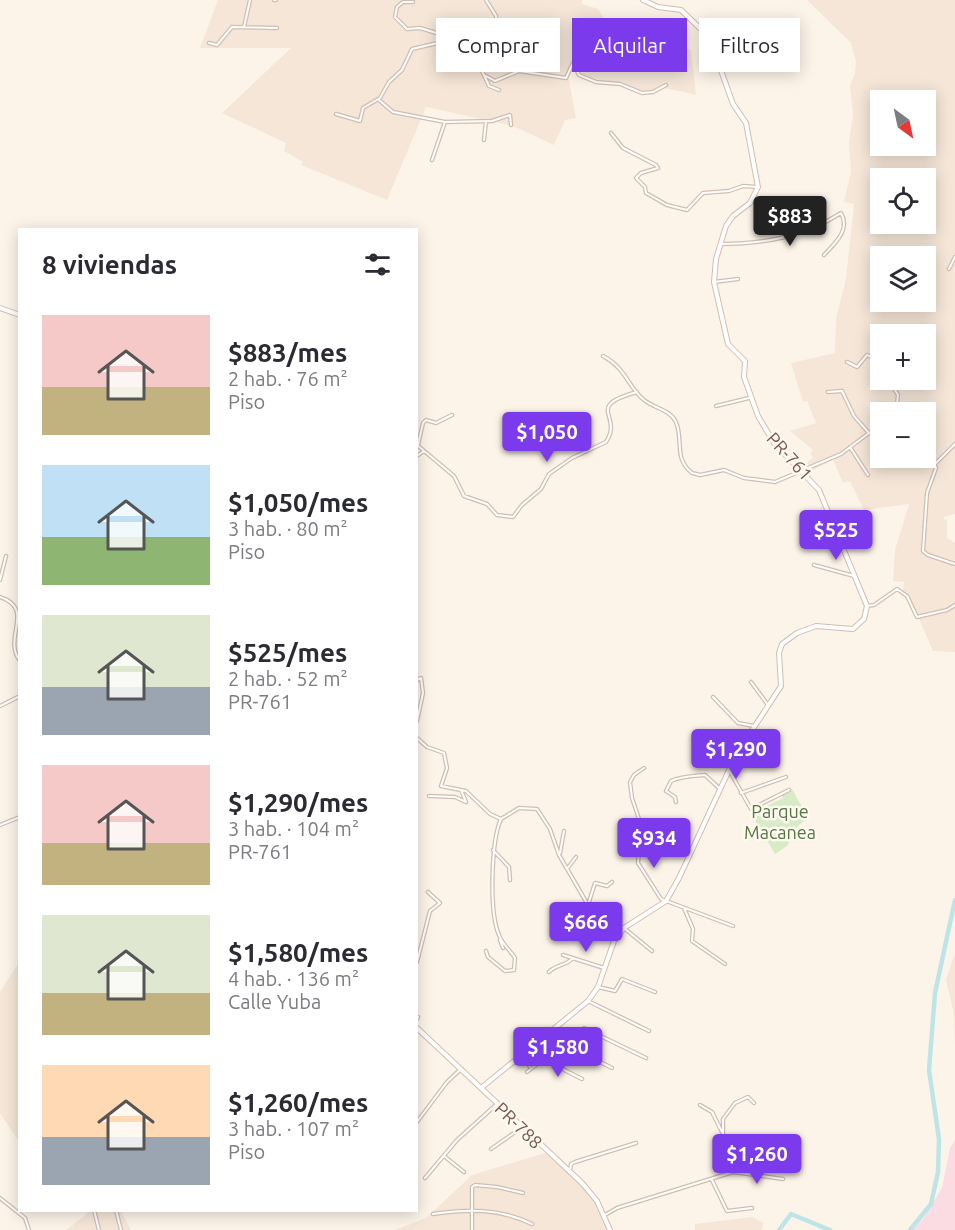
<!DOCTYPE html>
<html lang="es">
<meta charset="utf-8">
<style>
:root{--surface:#fff;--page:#f7f7f7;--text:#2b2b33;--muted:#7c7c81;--accent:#7c3aed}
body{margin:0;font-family:Ubuntu,sans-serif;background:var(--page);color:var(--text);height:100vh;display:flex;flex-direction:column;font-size:22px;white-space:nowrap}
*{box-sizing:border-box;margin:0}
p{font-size:20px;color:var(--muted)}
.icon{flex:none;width:33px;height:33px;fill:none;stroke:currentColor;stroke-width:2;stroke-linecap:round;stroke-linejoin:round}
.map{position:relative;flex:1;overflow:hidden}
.panel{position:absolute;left:18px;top:228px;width:400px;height:984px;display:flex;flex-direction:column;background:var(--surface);border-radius:0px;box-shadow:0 3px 15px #0003}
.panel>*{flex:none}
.banner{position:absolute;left:436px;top:18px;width:428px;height:54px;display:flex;gap:12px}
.needle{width:39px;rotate:147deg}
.controls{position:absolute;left:870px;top:90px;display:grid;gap:12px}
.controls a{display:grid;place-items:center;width:66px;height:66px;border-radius:0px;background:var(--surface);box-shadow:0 3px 15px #0003;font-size:30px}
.price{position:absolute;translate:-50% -51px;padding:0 14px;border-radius:6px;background:var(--accent);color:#fff;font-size:20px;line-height:39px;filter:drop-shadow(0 2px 3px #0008)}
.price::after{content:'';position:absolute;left:50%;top:36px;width:18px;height:14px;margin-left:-9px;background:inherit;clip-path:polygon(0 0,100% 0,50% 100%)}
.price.active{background:#222;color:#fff}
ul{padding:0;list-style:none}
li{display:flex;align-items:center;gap:18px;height:150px;padding:0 24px}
li span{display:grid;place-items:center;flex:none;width:168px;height:120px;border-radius:0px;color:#555}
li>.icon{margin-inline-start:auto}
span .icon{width:72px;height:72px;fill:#fffc;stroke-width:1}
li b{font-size:26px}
h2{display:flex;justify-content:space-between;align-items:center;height:72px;padding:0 24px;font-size:26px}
.chip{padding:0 21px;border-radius:0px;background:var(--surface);box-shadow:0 3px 15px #0003;font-size:21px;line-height:54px}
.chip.active{background:var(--accent);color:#fff}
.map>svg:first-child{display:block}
</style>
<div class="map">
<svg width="955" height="1230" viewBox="0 0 955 1230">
<rect width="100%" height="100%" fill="#fdf4e9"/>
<path fill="#f5e6d8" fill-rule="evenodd" d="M 218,0 L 582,0 L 582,4 L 598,9 L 609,27 L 611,43 L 619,51 L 628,51 L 649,43 L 691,50 L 696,95 L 665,88 L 642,93 L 621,84 L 591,81 L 580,75 L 572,63 L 568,75 L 576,118 L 565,120 L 554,145 L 513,126 L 426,107 L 387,200 L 301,165 L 303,162 L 284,151 L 286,143 L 222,113 L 291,48 L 200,48 Z
M 807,0 L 955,0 L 955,514 L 944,517 L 944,520 L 947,519 L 947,538 L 955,543 L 955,652 L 933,651 L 919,619 L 903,591 L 904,582 L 893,581 L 895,550 L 909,504 L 864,510 L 850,481 L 843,483 L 833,460 L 809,472 L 802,466 L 813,458 L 810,453 L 813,450 L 790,431 L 816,423 L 807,401 L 803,402 L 791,363 L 835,353 L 836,318 L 846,279 L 854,204 L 844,202 L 851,172 L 849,141 L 853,115 L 850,86 L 855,73 L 856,61 L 851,43 ZM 880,100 L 926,100 L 926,146 L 880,146 ZM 880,178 L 926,178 L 926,224 L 880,224 ZM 880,256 L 926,256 L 926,302 L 880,302 ZM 880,334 L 926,334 L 926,380 L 880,380 ZM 880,412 L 926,412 L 926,458 L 880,458 Z
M 955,953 L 955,1051 L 954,1014 L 946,980 Z
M 19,962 L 19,1142 L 0,1113 L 0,992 Z
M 545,1153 L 579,1179 L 603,1212 L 612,1230 L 395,1230 L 426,1218 L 472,1175 Z
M 84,1210 L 121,1211 L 131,1230 L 66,1230 L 87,1214 Z
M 752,1217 L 764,1223 L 761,1230 L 695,1230 L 695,1224 Z"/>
<path fill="#fbdce2" d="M 955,1140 L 955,1230 L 912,1230 L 923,1219 L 942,1188 L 950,1148 Z"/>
<path fill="#d8ebc7" d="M 792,789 L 808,818 L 798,826 L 787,846 L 775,854 L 751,814 L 783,798 L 781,795 Z"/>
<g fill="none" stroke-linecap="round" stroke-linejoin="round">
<path stroke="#bde4e7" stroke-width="4.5" d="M 779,1230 L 791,1214 L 830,1230
M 910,1230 L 931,1204 L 938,1172 L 939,1139 L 929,1070 L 935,993 L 955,900"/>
<g stroke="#d2bdb1" stroke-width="4.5">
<path id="street" d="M 274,0 L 276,0
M 413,2 L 403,2 L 397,7 L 395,17 L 407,29 L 420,28 L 453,38
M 244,27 L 250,0
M 476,39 C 473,57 482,70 489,86 L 499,90
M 480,39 L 482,51
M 209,43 L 217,45 L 232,27 L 277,28
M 486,76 L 495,81 L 519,71 L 566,78 L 573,63 L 579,75 L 596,82 L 620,84 L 642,93 L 653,92 L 666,85
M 379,100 L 393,112 L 445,122 L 492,121 L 510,115 L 511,125
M 336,114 L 360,121 L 363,108 L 380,98 L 389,82 L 402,70 L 412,49 L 455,39 L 492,40 L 498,36 L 496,16 L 486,0
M 611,133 L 623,148 L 656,165 L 658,168 L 641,173 L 636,178 L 645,187 L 646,193 L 667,205 L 687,210 L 703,193 L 729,191 L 743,186 L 758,187
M 484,140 L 486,121
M 432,160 L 445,122
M 720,244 C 763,244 804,237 841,213 C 851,230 834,244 824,255
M 949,269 L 955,257
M 714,282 L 738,279
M 603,356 C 627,369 627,386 644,400 C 655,409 673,410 677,425 C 683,444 674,458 692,473 L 700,475 L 724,470 L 744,478 L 775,482 L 841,454 L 869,433 L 880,432
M 847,362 L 857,367 L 867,355 L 872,357 L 880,368
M 889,380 L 898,395 L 896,412
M 828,392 L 842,391 L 854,416 L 869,433
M 716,406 L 749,398
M 417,445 L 454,476 L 464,496 L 487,504 L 497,515 L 513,517 L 522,505 L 541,489 L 549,474 L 572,458 L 606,442 C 624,415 583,407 637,392
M 418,445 L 423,423 L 426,420 L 436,423 L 452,415
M 850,447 L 868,475
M 926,452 L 936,468 L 927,493 L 923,551 L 928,555 L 955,564
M 417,456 L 424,451
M 935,464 L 955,444
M 814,565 L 854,576
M 0,580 L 6,556
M 0,597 C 36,609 2,638 20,661
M 867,606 L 874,605 L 897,589 L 907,596 L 917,617 L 947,610 L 955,605
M 417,680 L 421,678 L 423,693 L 417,721
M 751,682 L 768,705
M 713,697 L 738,723 L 754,726
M 0,706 L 20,696
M 417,738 L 427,747 L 444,753 L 447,768 L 441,786 L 466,791 L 490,814 L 501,819 L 519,808 L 537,809 L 550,829 L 559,855 L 588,905 L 593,911 L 624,928 L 652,951
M 738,752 L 753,757 L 770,757
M 644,768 L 634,775 L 630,782 L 632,798 L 641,825 L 638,863 L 661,899 L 733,926
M 729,770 L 751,809 L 789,790
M 741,793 L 786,777
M 429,796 L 455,797 L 466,802 L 461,790
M 676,802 L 675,797 L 666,791 L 671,781 C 681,776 694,776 705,775 L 720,789
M 0,825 L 20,817
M 493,850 L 509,867 L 510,880
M 560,853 L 564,831
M 567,869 L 576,857
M 588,905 L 595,883 L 607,886 L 612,882
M 684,908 L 693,929 L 692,941 L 725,964
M 588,917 L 593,911
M 500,940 L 503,948
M 486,951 L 488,957 L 505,971 L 514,970 L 515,958 C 511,951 501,943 499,935 C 489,912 491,841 501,819
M 563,955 L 604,968
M 417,962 L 430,911 L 440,903 L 428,892
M 549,972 C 555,965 565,966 572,959
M 598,987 L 615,991 L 622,979 L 655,992
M 588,1001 L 649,1031
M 417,1019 L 418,1017
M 563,1043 L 612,1068
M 521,1055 L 530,1067
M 543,1059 L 582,1079
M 527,1072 L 584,1028 L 646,1058
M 700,1105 L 712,1112 L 722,1132
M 417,1122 L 447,1082 L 461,1069
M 491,1149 L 521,1128
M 444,1156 L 464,1172
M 570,1171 L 571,1164 L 575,1162 L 636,1143
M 733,1172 L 783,1179
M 425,1178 L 457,1140 L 498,1103
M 712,1180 L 727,1211 L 752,1208
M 0,1198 L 25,1218 L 29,1230
M 94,1210 L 99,1230
M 116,1210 L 121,1230
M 433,1214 C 469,1209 499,1208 532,1224
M 605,1215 L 617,1208 L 733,1172 L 736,1163 L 723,1134 L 723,1119 L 735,1103 L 748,1097 L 754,1103
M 472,1230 L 472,1187 L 475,1185 L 497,1187 L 523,1193"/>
</g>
<g stroke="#d5bdae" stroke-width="6">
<path id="secondary" d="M 0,308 L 20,315
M 417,1028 L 582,1183 L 597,1201 L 610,1230
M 481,1088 L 588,1001 L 598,987 L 614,941 L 624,928 L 666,901 L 679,878 L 736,755 L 781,686 L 779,653 L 782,644 L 797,633 L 816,626 L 853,629 L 864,619 L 867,606 L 819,490 L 774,443 L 758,416 L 744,377 L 745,361 L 728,344 L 714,282 L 716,259 L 726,226 L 733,216 L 750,203 L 758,187 L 746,123 L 733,104 L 709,37 L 681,10 L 658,7 L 643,0"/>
</g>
<use href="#street" stroke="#fff" stroke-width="2"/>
<use href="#secondary" stroke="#fff" stroke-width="4"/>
</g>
<g text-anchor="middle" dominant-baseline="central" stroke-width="5" stroke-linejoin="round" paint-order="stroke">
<g font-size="18" fill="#78594c" stroke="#fff8f0">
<text transform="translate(790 456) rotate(48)">PR-761</text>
<text transform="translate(519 1125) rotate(44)">PR-788</text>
</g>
<g font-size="18" fill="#547841" stroke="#fff8f0">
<text x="780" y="811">Parque<tspan x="780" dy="21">Macanea</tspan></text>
</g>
</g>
</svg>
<div class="controls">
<a><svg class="needle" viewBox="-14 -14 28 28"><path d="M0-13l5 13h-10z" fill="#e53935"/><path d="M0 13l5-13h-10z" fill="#7c7c81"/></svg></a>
<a><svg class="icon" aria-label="locate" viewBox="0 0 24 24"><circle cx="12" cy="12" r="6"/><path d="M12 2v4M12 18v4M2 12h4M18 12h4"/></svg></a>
<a><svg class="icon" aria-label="layers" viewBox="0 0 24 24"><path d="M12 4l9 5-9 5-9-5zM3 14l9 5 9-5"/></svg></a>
<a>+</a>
<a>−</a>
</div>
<b class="price active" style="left:790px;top:247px">$883</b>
<b class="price" style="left:547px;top:463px">$1,050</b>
<b class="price" style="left:836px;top:561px">$525</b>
<b class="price" style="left:736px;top:780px">$1,290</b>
<b class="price" style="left:654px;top:869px">$934</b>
<b class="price" style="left:586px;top:953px">$666</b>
<b class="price" style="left:558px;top:1078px">$1,580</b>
<b class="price" style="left:757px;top:1185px">$1,260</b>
<div class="banner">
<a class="chip">Comprar</a>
<a class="chip active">Alquilar</a>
<a class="chip">Filtros</a>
</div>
<section class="panel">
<h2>8 viviendas<svg class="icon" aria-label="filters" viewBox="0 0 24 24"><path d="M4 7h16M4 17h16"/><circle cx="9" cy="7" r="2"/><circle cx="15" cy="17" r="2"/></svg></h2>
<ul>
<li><span style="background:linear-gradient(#f6c9c9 60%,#c2b280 0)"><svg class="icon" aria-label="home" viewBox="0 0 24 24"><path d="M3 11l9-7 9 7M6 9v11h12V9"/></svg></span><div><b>$883/mes</b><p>2 hab. · 76 m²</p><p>Piso</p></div></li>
<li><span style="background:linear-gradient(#bfe0f5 60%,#8fb573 0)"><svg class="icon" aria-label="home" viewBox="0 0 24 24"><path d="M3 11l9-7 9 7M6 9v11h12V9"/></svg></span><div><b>$1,050/mes</b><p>3 hab. · 80 m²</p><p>Piso</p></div></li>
<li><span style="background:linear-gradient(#dfe7d0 60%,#9aa5b1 0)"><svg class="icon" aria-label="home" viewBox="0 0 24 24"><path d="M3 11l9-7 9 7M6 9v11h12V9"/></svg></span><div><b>$525/mes</b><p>2 hab. · 52 m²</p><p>PR-761</p></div></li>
<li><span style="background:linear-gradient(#f6c9c9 65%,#c2b280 0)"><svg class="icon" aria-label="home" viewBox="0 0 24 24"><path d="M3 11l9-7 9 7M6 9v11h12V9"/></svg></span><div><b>$1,290/mes</b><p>3 hab. · 104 m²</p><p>PR-761</p></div></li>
<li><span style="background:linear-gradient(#dfe7d0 65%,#c2b280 0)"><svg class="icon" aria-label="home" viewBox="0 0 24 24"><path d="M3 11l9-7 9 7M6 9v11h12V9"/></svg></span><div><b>$1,580/mes</b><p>4 hab. · 136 m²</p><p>Calle Yuba</p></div></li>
<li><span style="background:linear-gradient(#ffd9b3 60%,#9aa5b1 0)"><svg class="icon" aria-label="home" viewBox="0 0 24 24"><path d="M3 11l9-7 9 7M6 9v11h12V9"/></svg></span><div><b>$1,260/mes</b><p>3 hab. · 107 m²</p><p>Piso</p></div></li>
</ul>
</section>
</div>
